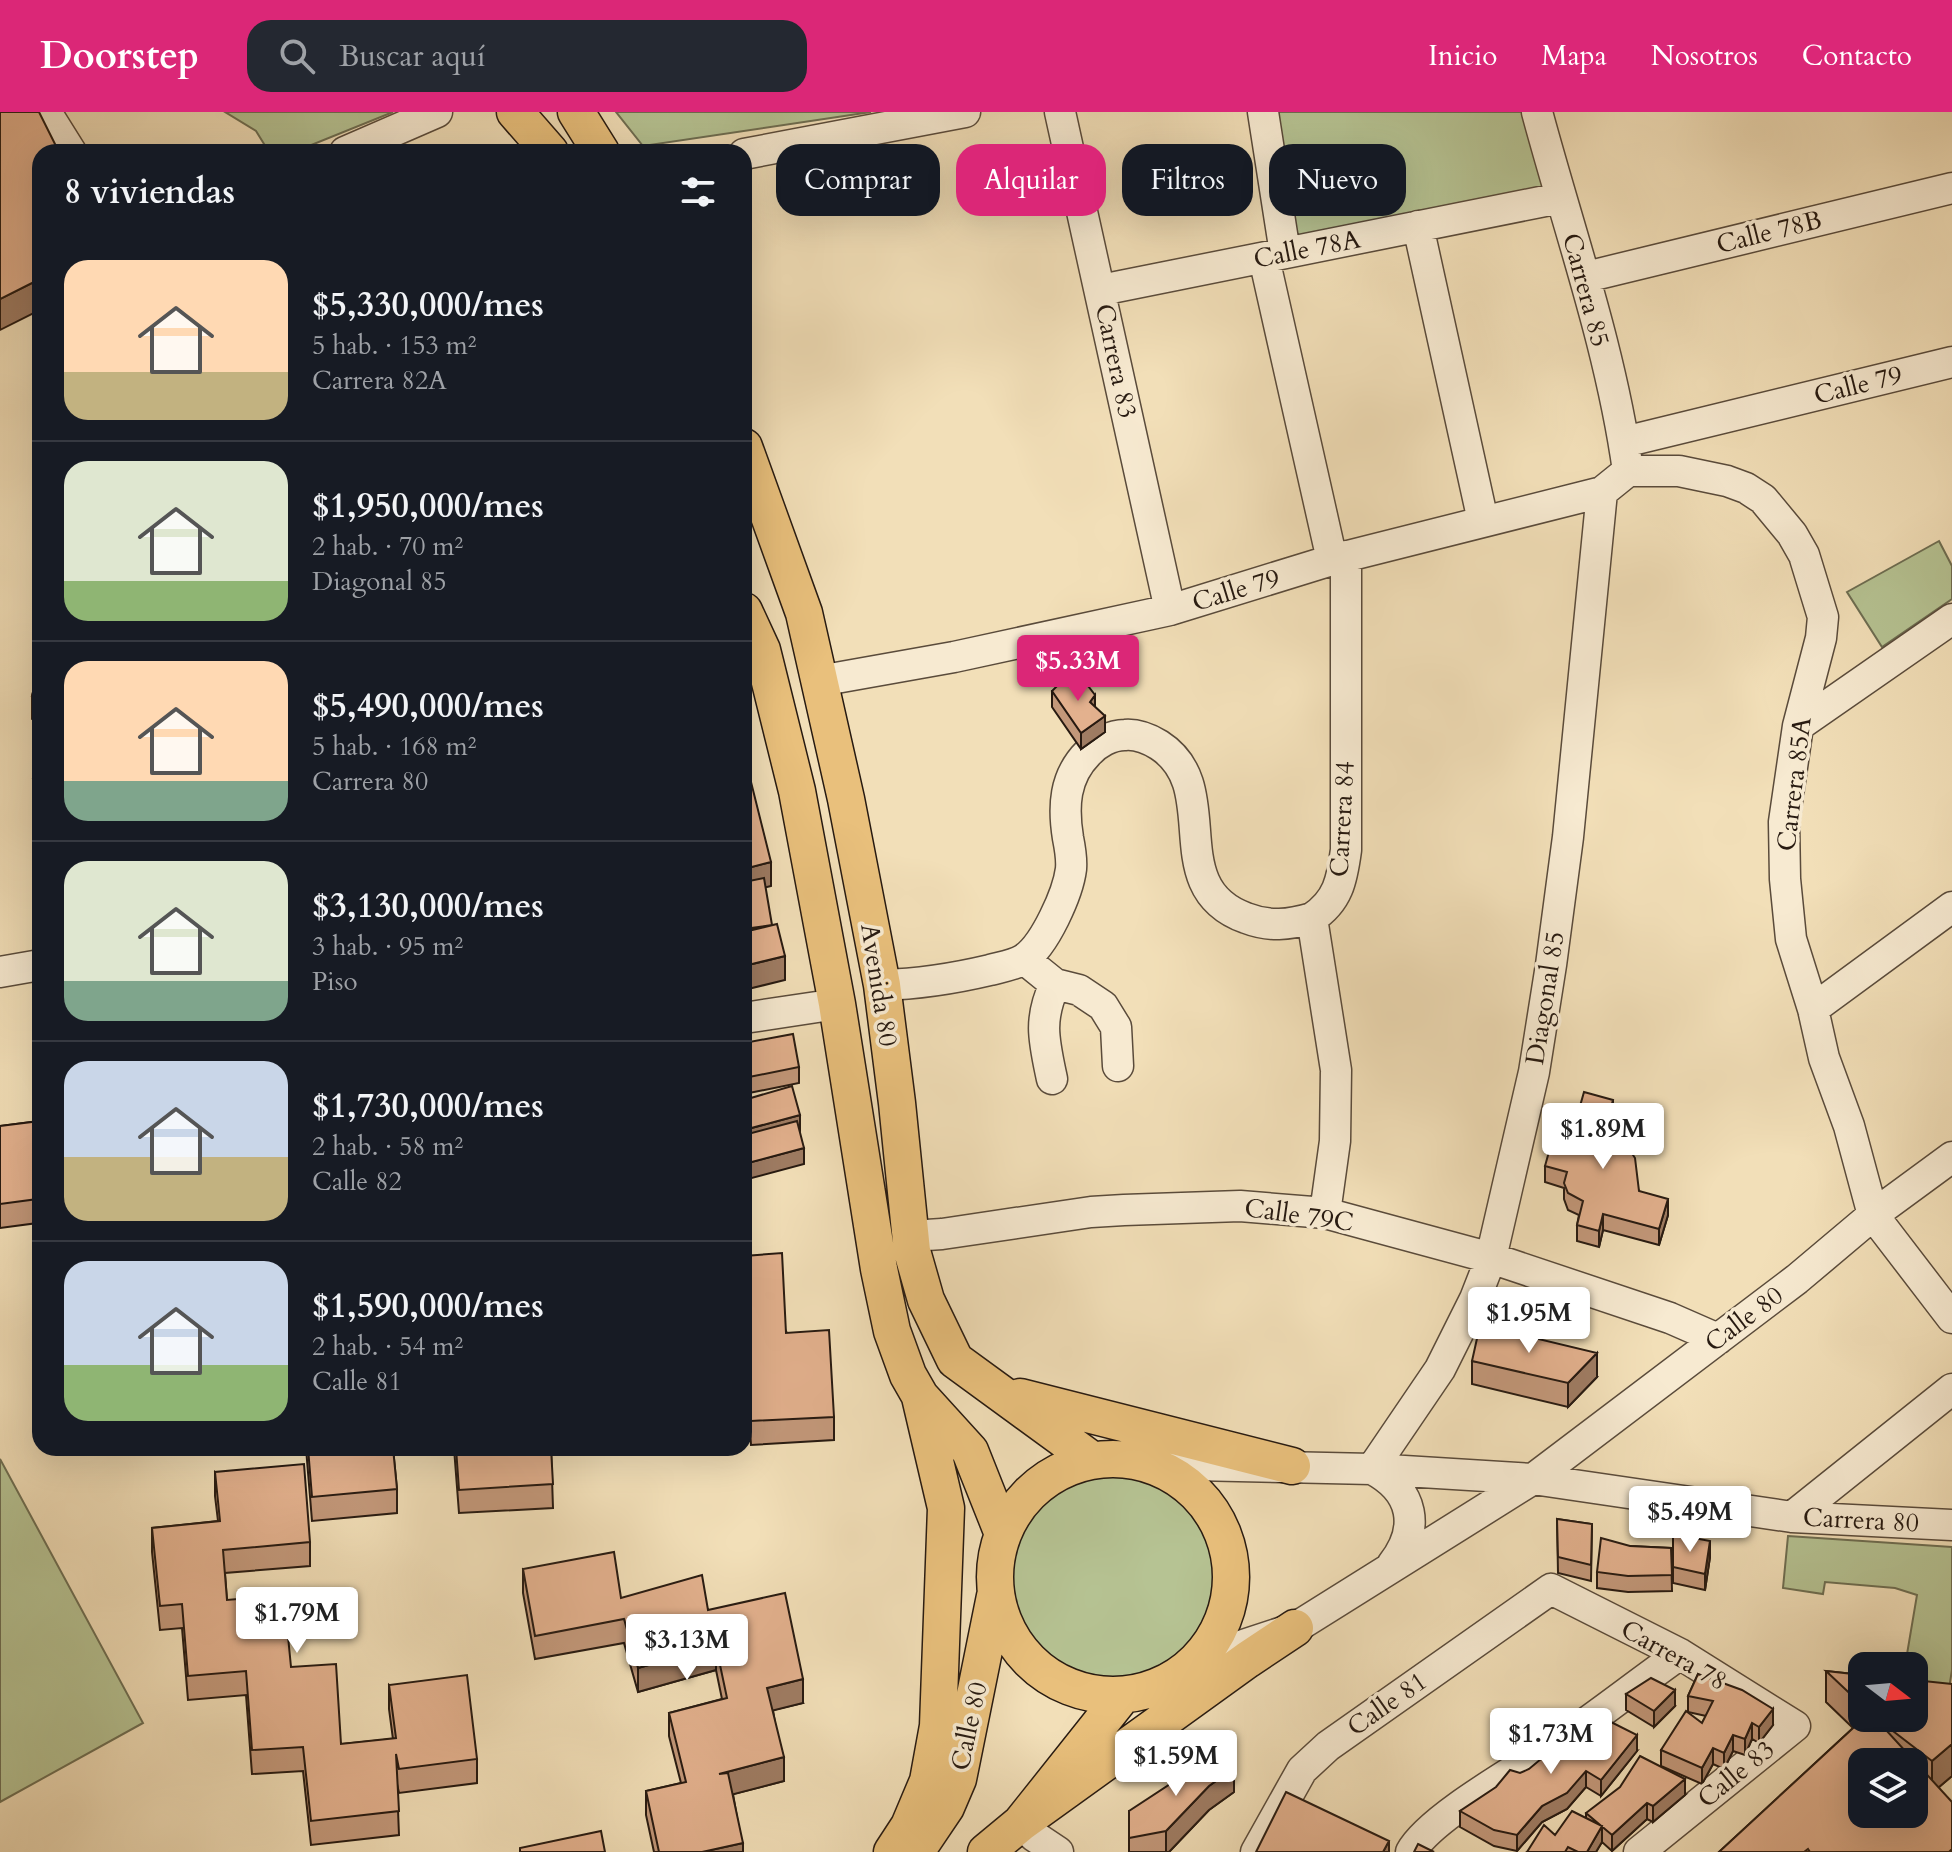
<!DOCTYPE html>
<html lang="es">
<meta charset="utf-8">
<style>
:root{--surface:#171b24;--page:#242831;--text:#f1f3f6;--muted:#9ea1a6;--line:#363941;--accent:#db2777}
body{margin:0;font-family:Cardo,serif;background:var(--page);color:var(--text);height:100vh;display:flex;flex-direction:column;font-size:30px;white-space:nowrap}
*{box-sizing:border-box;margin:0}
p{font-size:26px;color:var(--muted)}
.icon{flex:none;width:44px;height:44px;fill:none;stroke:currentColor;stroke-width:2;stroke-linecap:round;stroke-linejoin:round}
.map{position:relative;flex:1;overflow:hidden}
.side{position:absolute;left:32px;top:32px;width:720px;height:1312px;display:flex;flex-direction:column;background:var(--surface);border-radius:24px;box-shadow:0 8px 32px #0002}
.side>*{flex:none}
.hud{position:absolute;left:776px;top:32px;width:760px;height:72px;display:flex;gap:16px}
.needle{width:52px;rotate:106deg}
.fabs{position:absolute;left:1848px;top:1540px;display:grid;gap:16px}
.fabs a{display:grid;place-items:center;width:80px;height:80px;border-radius:16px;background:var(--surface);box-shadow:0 8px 32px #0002;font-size:40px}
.price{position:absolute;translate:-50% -68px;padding:0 18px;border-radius:8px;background:#fff;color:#222;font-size:26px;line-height:52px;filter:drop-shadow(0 2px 4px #0008)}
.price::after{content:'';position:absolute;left:50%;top:48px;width:24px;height:18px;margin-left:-12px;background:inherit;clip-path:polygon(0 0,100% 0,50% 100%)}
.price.selected{background:var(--accent);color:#fff}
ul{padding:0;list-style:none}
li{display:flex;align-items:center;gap:24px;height:200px;padding:0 32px}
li+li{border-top:2px solid var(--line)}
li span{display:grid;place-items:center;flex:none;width:224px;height:160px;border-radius:24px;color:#555}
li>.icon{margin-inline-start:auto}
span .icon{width:96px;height:96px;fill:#fffc;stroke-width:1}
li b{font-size:34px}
h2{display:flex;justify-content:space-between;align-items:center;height:96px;padding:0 32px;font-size:34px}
.tag{padding:0 28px;border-radius:24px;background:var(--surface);box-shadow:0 8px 32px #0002;font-size:28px;line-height:72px}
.tag.selected{background:var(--accent);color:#fff}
header{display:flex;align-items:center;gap:48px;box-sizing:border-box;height:112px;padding:0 40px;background:var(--accent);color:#fff}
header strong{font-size:38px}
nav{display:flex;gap:44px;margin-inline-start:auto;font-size:28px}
.search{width:560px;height:72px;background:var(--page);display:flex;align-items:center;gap:20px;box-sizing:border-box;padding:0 28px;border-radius:24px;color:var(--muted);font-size:30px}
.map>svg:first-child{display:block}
</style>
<header>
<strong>Doorstep</strong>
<div class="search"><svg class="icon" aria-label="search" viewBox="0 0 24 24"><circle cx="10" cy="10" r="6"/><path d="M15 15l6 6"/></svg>Buscar aquí</div>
<nav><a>Inicio</a><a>Mapa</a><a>Nosotros</a><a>Contacto</a></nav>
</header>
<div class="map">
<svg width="1952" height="1740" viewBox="0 0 1952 1740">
<rect width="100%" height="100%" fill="#f2dfb8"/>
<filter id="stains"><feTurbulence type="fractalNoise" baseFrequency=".0025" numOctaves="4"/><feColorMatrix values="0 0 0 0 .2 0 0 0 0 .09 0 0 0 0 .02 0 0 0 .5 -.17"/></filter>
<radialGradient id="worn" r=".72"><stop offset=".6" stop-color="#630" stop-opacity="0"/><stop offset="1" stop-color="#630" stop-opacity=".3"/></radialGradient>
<path fill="#b6c393" stroke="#6e6e52" stroke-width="2" d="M 225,0 L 393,0 L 294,40 L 269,40 L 256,19 Z
M 616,0 L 871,0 L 643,34 Z
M 1256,0 L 1542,0 L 1563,85 L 1285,139 Z
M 1939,429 L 1952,454 L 1952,487 L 1882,535 L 1847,480 Z
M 0,1347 L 143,1611 L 0,1690 Z
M1012 1466a103 103 0 1 1 206 0a103 103 0 1 1-206 0Z
M 1788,1424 L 1952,1435 L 1952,1558 L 1946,1595 L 1914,1596 L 1914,1554 L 1905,1554 L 1917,1483 L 1895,1476 L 1825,1470 L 1823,1482 L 1783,1476 Z"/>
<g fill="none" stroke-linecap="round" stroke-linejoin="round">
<g stroke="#5a4b3b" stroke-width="33">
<path id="minor" d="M 46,0 L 71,40
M 1060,0 L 1170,498
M 1263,0 L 1285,141
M 1537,0 C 1569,119 1611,236 1628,359
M 345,40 L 437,0
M 744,42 L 965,0
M 1418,114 L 1483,409
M 1264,146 L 1332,448
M 1586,165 L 1952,76
M 1101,178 L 1560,86
M 1624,330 L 1952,250
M 819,569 L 954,545 L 1170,498 L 1332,448 L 1602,380 L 1628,359 L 1679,359 L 1727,369 L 1746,376 L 1763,387 L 1792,422 L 1804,443 L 1823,505 L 1821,526 L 1798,614 L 1784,710 L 1785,767 L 1791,827 L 1813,897 L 1824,946 L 1849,1014 L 1873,1103 L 1952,1206
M 1798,614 L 1952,507
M 1024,847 L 1055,872 L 1079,878 L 1103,894 L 1116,915 L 1118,954
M 0,860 L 40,853
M 882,873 C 921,872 952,867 990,858 C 1001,855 1015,853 1024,847 C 1045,833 1068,781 1071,757 C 1072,746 1070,736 1068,726 C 1063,695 1064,665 1088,641 C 1097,631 1111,623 1125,623 C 1137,622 1149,627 1159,633 C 1226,676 1160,775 1246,806 C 1269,815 1289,813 1312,806
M 1813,897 L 1952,795
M 744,906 L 837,892
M 1052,967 C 1044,929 1038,908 1055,872
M 1325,1101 L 1335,1029 L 1336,958 L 1312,806 C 1338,789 1342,768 1346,738 L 1346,444
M 911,1124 L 942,1122 L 1091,1100 L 1124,1098 L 1240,1094 L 1325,1101 L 1491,1146 L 1670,1206 L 1718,1227
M 1148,1352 L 1372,1357 L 1533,1367 L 1792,1405 L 1952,1413
M 1372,1357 L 1440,1257 L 1475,1187 L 1491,1146 L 1534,960 L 1551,853 L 1568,725 L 1602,380
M 1372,1357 C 1414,1379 1421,1416 1392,1453
M 1792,1405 L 1952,1277
M 1198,1548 L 1295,1516 L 1533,1367 L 1797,1167 L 1873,1103 L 1952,1045
M 1021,1711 L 1034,1724 L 1058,1740
M 1256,1740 L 1302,1658 L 1328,1634 L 1551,1477 L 1680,1542 L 1795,1614 L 1639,1740
M 1411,1740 C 1429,1706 1523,1654 1559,1630 C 1600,1602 1639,1571 1680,1542"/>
</g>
<g stroke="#271a11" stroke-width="39">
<path id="major" d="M 515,0 L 550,40
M 576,0 L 601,40
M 744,335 L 804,501 L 846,687 L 882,873 L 897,991 L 912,1139 L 926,1188 L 955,1248 L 1092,1348
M 744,499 L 762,538 L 797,679 L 837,892 L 879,1157 L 892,1219 L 908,1263 L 920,1284 L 970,1339 L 1003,1422
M 1020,1285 L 1292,1354
M995 1465a118 118 0 1 1 236 0a118 118 0 1 1-236 0Z
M 1021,1711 L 1247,1548 L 1295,1516
M 917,1738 L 946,1695 L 958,1667 L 995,1484
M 892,1740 L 909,1714 L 928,1669 L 938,1614 L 946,1396 L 920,1285
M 986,1740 L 1021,1711 L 1122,1584"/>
</g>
<use href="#minor" stroke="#f7ead1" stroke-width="30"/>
<use href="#major" stroke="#e9c07c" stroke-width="36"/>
</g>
<path fill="#c3987a" stroke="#271a11" stroke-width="2" d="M 40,553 L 40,633 L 37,632 L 37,619 L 34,618 L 34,608 L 32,607 L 32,584 Z
M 1074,574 L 1095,595 L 1105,620 L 1081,637 L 1052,595 L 1052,579 Z
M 40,639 L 40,716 L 35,706 L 35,698 L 33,698 L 33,666 Z
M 744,931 L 799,955 L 799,971 L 744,982 Z
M 1613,1004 L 1610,1017 L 1639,1079 L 1668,1103 L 1659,1133 L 1603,1118 L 1599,1135 L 1577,1129 L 1577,1113 L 1579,1103 L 1568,1098 L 1564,1087 L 1564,1076 L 1545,1070 L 1545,1054 L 1569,1033 Z
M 40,1009 L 40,1154 L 38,1111 L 0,1116 L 0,1014 Z
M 744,1144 L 834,1305 L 834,1328 L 751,1333 L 746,1248 L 744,1248 Z
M 1472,1249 L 1597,1265 L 1568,1295 L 1472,1272 Z
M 306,1336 L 393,1336 L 397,1377 L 397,1401 L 312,1409 Z
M 454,1336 L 551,1336 L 553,1396 L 459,1401 Z
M 215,1360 L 310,1430 L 310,1454 L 225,1461 L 227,1488 L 291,1555 L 341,1632 L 393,1627 L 389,1597 L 389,1573 L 477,1647 L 477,1671 L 399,1681 L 397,1672 L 399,1723 L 311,1733 L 303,1659 L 252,1662 L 246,1583 L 188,1588 L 182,1516 L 160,1518 L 152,1440 L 152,1416 L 218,1409 L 215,1384 Z
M 1557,1407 L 1592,1412 L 1591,1469 L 1558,1461 Z
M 1673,1422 L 1710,1445 L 1705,1478 L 1673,1471 Z
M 1630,1434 L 1671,1436 L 1672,1479 L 1628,1480 L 1597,1476 L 1597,1460 Z
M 523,1457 L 621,1486 L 708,1498 L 803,1591 L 773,1598 L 784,1669 L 733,1682 L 743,1740 L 654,1740 L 646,1703 L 646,1679 L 681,1671 L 669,1624 L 669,1601 L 722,1587 L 716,1558 L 638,1580 L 624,1531 L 535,1547 L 523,1481 Z
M 1826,1559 L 1862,1563 L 1862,1606 L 1914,1606 L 1952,1572 L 1952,1664 L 1939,1675 L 1952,1740 L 1719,1740 L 1853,1616 L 1826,1590 Z
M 1698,1562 L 1773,1613 L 1759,1631 L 1752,1627 L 1745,1643 L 1733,1639 L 1724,1657 L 1713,1652 L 1702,1672 L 1661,1654 L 1661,1638 L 1702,1611 L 1706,1604 L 1688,1600 L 1688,1584 Z
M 1626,1582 L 1675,1594 L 1654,1615 L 1626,1598 Z
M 1637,1639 L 1601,1684 L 1586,1675 L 1567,1697 L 1542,1710 L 1517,1739 L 1494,1734 L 1460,1715 L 1460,1699 Z
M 1234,1680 L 1209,1698 L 1169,1740 L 1129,1740 L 1129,1699 Z
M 1685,1683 L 1653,1710 L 1647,1707 L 1612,1739 L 1602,1730 L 1596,1740 L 1527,1740 L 1586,1706 L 1586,1701 Z"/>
<path fill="#9f7c63" stroke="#271a11" stroke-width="2" d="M 40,167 L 40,198 L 0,218 L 0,187 Z
M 1095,583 L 1095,599 L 1090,590 Z
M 1105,604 L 1105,620 L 1081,637 L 1081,621 Z
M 744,639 L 747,639 L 747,655 L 744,655 Z
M 771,750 L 771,774 L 744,781 L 744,757 Z
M 785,844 L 785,868 L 744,878 L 744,854 Z
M 1613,988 L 1613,1004 L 1606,1030 L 1606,1014 Z
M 800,1003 L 800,1019 L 744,1034 L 744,1018 Z
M 804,1036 L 804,1052 L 744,1068 L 744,1052 Z
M 1668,1087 L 1668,1103 L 1659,1133 L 1659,1117 Z
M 1603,1102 L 1603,1118 L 1599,1135 L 1599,1119 Z
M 1597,1241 L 1597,1265 L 1568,1295 L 1568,1271 Z
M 1710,1429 L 1710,1445 L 1705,1478 L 1705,1462 Z
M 716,1534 L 716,1558 L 638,1580 L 638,1556 Z
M 803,1567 L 803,1591 L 767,1600 L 767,1576 Z
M 1675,1578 L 1675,1594 L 1654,1615 L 1654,1599 Z
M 1773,1597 L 1773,1613 L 1759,1631 L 1759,1615 Z
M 1752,1611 L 1752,1627 L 1745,1643 L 1745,1627 Z
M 1637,1623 L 1637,1639 L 1601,1684 L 1601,1668 Z
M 1733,1623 L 1733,1639 L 1724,1657 L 1724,1641 Z
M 1952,1632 L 1952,1664 L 1932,1681 L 1932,1649 Z
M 1713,1636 L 1713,1652 L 1702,1672 L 1702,1656 Z
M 784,1645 L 784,1669 L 719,1686 L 719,1662 Z
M 1234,1656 L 1234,1680 L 1209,1698 L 1169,1740 L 1166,1740 L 1166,1719 L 1209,1674 Z
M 1586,1659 L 1586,1675 L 1567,1697 L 1542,1710 L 1517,1739 L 1517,1723 L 1542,1694 Z
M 1685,1667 L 1685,1683 L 1653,1710 L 1653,1694 Z
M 1647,1691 L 1647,1707 L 1612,1739 L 1612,1723 Z
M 1602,1714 L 1602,1730 L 1596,1740 L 1587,1740 Z
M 1389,1729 L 1389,1740 L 1383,1740 Z
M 743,1731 L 743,1740 L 702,1740 Z"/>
<path fill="#e3b18e" stroke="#271a11" stroke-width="2" fill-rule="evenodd" d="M 0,0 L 39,0 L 59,40 L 40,40 L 40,167 L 0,187 Z
M 40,553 L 40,609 L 37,608 L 40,596 L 34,594 L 36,584 L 32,584 Z
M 1068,563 L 1074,574 L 1082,566 L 1095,583 L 1090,590 L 1105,604 L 1081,621 L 1052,579 Z
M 744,622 L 747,639 L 744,639 Z
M 40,639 L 40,668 L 33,666 Z
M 746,650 L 771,750 L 744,757 L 744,651 Z
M 40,672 L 40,684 L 35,675 Z
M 764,766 L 772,813 L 744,817 L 744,770 Z
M 777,812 L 785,844 L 744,854 L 744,820 Z
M 793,922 L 799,955 L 744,966 L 744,931 Z
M 792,974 L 800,1003 L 744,1018 L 744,988 Z
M 1584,980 L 1613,988 L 1606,1014 L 1623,1028 L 1635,1046 L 1639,1079 L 1668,1087 L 1659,1117 L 1603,1102 L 1599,1119 L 1577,1113 L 1583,1089 L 1568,1081 L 1564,1071 L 1567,1060 L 1545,1054 L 1552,1029 L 1569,1033 Z
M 40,1009 L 40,1131 L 38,1087 L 0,1092 L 0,1014 Z
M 797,1009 L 804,1036 L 744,1052 L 744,1023 Z
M 782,1141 L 786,1221 L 829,1218 L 834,1305 L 751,1309 L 746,1224 L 744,1224 L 744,1144 Z
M 1480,1213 L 1597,1241 L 1568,1271 L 1472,1249 Z
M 308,1336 L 393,1336 L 397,1377 L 312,1385 Z
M 456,1336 L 551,1336 L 553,1372 L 459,1378 Z
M 304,1352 L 310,1430 L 223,1438 L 227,1488 L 284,1483 L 291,1555 L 336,1552 L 341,1632 L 396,1626 L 389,1573 L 467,1563 L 477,1647 L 399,1657 L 396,1642 L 399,1699 L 311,1709 L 303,1635 L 252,1638 L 246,1559 L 188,1564 L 182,1492 L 160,1494 L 152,1416 L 220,1409 L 215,1360 Z
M 1557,1407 L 1592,1412 L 1591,1453 L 1558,1445 Z
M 1673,1422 L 1710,1429 L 1705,1462 L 1673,1455 Z
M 1601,1426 L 1630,1434 L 1671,1436 L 1672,1463 L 1628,1464 L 1597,1460 Z
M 614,1440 L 621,1486 L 702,1463 L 708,1498 L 785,1481 L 803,1567 L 767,1576 L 784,1645 L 719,1662 L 728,1661 L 743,1731 L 702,1740 L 659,1740 L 646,1679 L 686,1670 L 669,1601 L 727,1586 L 716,1534 L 638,1556 L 624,1507 L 535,1524 L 523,1457 Z
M 1826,1559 L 1862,1563 L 1862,1593 Z
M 1698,1562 L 1742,1578 L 1773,1597 L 1759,1615 L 1752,1611 L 1745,1627 L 1733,1623 L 1724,1641 L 1713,1636 L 1702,1656 L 1661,1638 L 1686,1599 L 1702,1611 L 1713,1589 L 1688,1584 Z
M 1651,1566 L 1675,1578 L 1654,1599 L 1626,1582 Z
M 1914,1568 L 1952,1572 L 1952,1632 L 1932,1649 L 1876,1606 L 1914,1606 Z
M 1595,1602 L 1637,1623 L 1601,1668 L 1586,1659 L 1567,1681 L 1542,1694 L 1517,1723 L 1494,1718 L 1460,1699 L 1496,1675 L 1510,1658 L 1520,1661 L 1529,1657 Z
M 1864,1606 L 1875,1606 L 1952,1690 L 1952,1737 L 1949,1740 L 1810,1740 L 1808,1737 L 1804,1740 L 1719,1740 ZM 1862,1650 L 1914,1650 L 1914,1702 L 1862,1702 Z
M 1222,1638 L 1234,1656 L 1209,1674 L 1166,1719 L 1129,1726 L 1129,1699 Z
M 1640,1644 L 1685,1667 L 1653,1694 L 1647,1691 L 1612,1723 L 1586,1701 L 1620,1675 Z
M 1286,1680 L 1389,1729 L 1383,1740 L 1256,1740 Z
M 1572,1699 L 1602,1714 L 1587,1740 L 1578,1740 L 1568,1735 L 1565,1740 L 1527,1740 L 1544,1713 L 1555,1723 Z
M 601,1719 L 605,1740 L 520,1740 L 520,1736 Z
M 1418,1732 L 1434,1740 L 1414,1740 Z"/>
<g text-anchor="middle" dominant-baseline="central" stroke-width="7" stroke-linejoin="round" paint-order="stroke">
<g font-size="26" fill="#271a11" stroke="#f7ead1">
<text transform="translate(1769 120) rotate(-14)">Calle 78B</text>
<text transform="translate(1307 137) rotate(-11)">Calle 78A</text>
<text transform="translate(1586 178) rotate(75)">Carrera 85</text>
<text transform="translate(1116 249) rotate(78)">Carrera 83</text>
<text transform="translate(1858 273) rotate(-14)">Calle 79</text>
<text transform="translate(1236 478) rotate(-17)">Calle 79</text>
<text transform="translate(1794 672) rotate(-83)">Carrera 85A</text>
<text transform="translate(1342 707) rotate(-87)">Carrera 84</text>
<text transform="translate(879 873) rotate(81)">Avenida 80</text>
<text transform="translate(1545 886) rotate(-81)">Diagonal 85</text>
<text transform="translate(1299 1103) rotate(8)">Calle 79C</text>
<text transform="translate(1744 1207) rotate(-37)">Calle 80</text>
<text transform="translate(1861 1408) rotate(3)">Carrera 80</text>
<text transform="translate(1674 1543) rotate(29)">Carrera 78</text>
<text transform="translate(1387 1592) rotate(-35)">Calle 81</text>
<text transform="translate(969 1614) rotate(-78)">Calle 80</text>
<text transform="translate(1736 1662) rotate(-39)">Calle 83</text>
</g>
</g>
<rect width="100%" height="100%" filter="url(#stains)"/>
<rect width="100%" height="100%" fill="url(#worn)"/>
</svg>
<div class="fabs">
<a><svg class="needle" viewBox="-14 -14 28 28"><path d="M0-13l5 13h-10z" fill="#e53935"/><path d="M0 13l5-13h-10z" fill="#9ea1a6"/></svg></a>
<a><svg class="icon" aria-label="layers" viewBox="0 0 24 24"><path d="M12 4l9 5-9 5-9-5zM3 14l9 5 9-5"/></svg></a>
</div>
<b class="price selected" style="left:1078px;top:591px">$5.33M</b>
<b class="price" style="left:1603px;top:1059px">$1.89M</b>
<b class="price" style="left:1529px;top:1243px">$1.95M</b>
<b class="price" style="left:1690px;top:1442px">$5.49M</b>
<b class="price" style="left:297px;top:1543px">$1.79M</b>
<b class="price" style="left:687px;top:1570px">$3.13M</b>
<b class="price" style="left:1551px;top:1664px">$1.73M</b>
<b class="price" style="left:1176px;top:1686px">$1.59M</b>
<div class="hud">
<a class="tag">Comprar</a>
<a class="tag selected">Alquilar</a>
<a class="tag">Filtros</a>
<a class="tag">Nuevo</a>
</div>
<section class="side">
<h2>8 viviendas<svg class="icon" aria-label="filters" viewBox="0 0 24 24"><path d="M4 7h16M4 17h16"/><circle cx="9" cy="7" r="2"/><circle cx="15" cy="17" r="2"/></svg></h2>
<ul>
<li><span style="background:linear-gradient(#ffd9b3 70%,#c2b280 0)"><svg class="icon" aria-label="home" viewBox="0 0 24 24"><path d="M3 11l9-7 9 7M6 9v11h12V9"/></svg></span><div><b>$5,330,000/mes</b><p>5 hab. · 153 m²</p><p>Carrera 82A</p></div></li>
<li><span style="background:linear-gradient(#dfe7d0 75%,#8fb573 0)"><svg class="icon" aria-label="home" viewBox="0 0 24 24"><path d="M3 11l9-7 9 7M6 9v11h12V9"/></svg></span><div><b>$1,950,000/mes</b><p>2 hab. · 70 m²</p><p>Diagonal 85</p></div></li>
<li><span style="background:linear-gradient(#ffd9b3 75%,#7fa58c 0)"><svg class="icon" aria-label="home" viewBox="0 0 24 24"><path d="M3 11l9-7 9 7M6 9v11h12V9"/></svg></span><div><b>$5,490,000/mes</b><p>5 hab. · 168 m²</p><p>Carrera 80</p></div></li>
<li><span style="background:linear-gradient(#dfe7d0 75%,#7fa58c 0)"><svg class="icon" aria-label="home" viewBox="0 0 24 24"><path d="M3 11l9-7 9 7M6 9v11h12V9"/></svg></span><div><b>$3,130,000/mes</b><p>3 hab. · 95 m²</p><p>Piso</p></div></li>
<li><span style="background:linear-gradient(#c9d6e8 60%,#c2b280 0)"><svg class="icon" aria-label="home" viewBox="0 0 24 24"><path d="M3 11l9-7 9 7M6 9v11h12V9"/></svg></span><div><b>$1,730,000/mes</b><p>2 hab. · 58 m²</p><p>Calle 82</p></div></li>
<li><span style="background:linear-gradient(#c9d6e8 65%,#8fb573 0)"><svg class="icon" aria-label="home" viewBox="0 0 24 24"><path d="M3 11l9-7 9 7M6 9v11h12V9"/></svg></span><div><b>$1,590,000/mes</b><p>2 hab. · 54 m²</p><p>Calle 81</p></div></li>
</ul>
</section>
</div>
